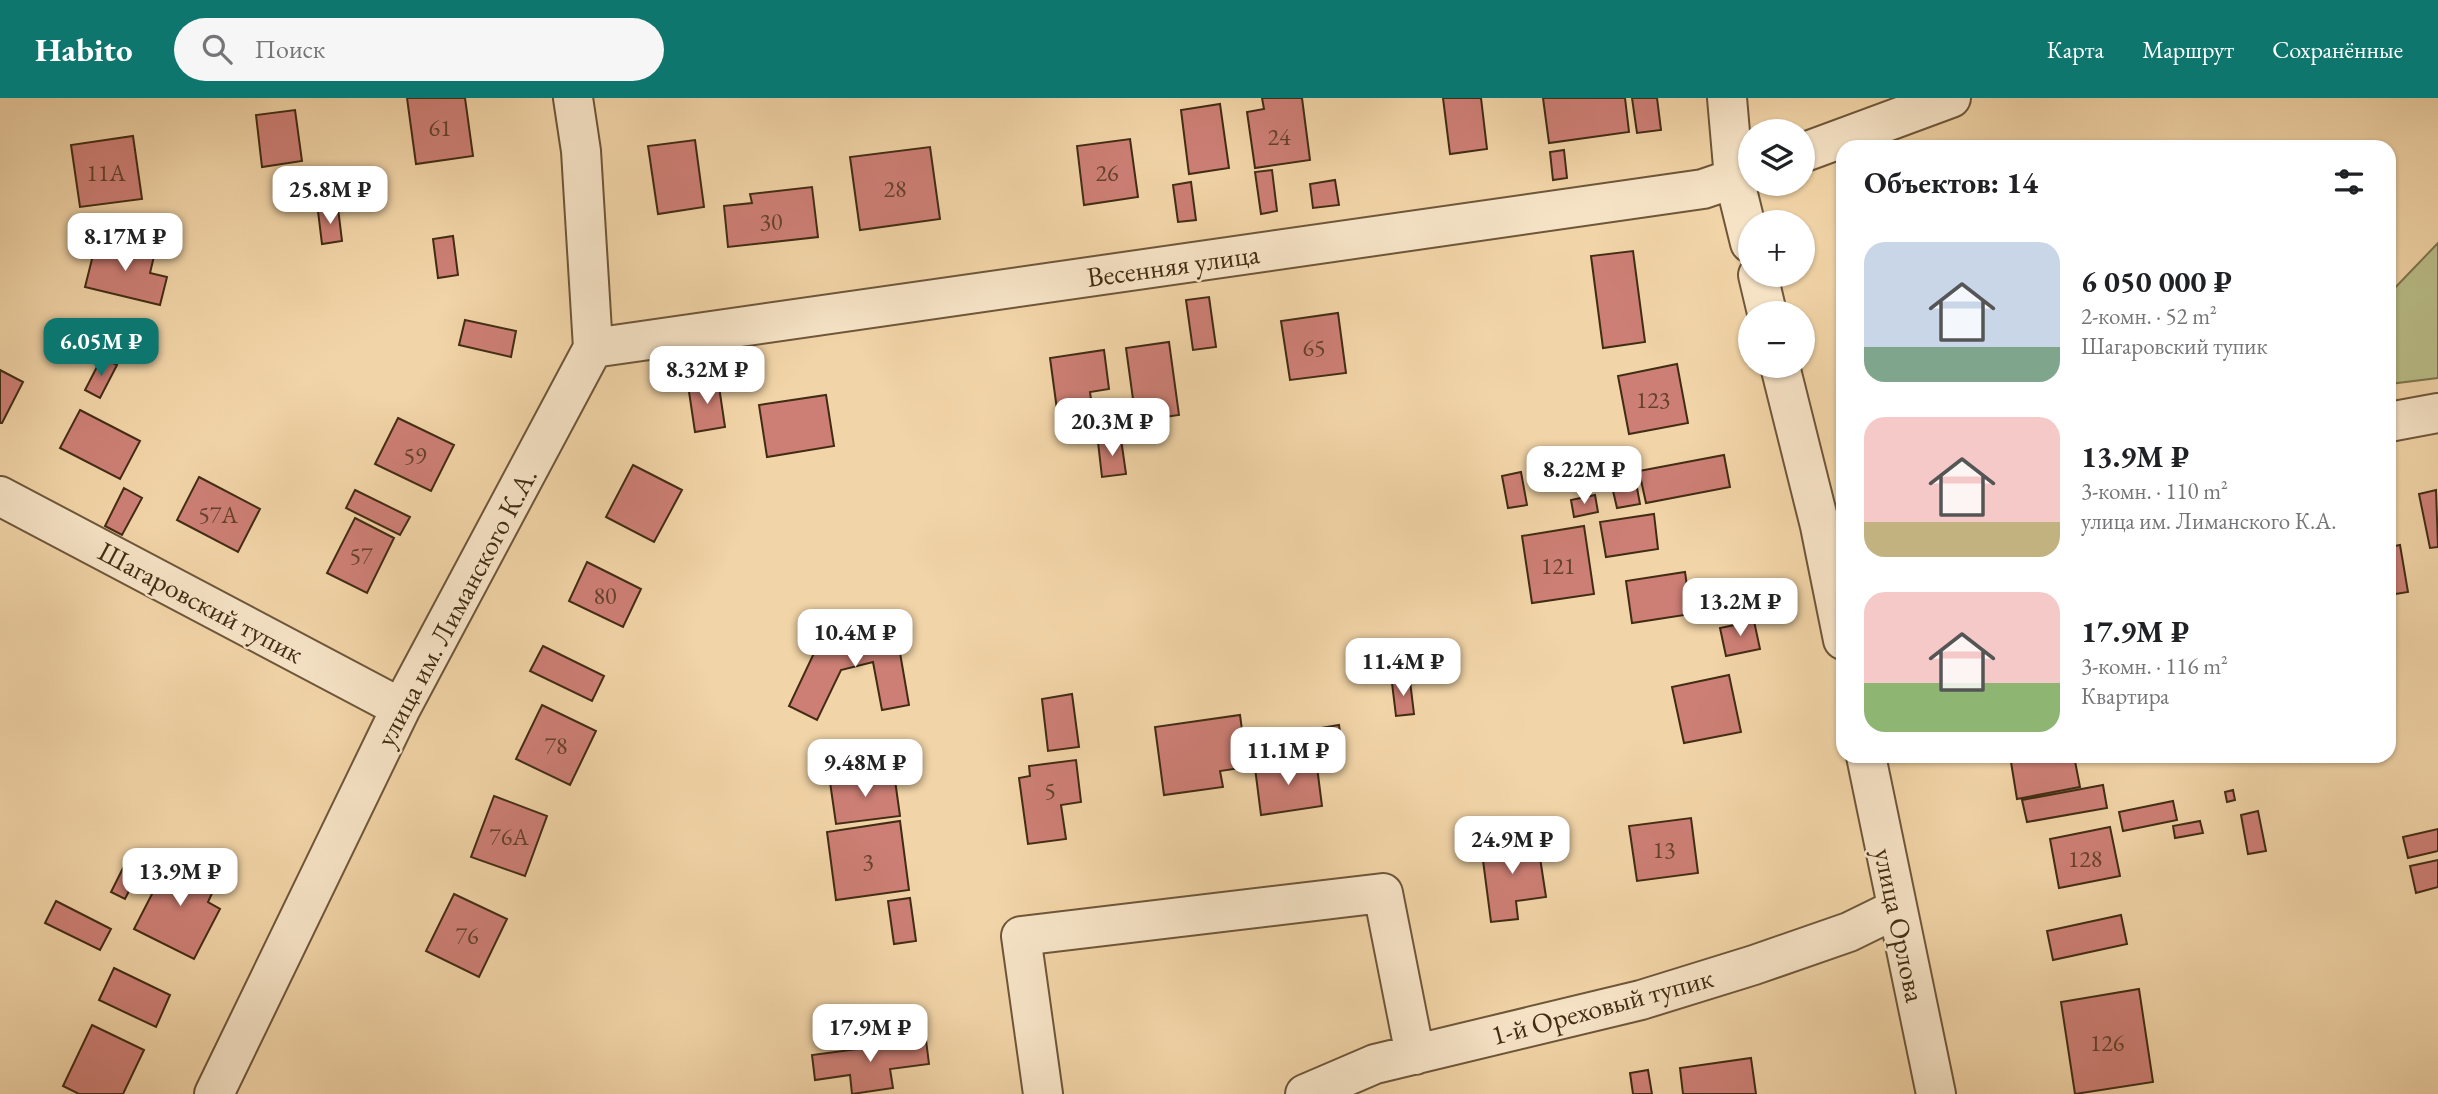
<!DOCTYPE html>
<html lang="ru">
<meta charset="utf-8">
<style>
:root{--surface:#fff;--page:#f6f6f6;--text:#202124;--muted:#757577;--accent:#0f766e}
body{margin:0;font-family:"EB Garamond",serif;background:var(--page);color:var(--text);height:100vh;display:flex;flex-direction:column;font-size:26px;white-space:nowrap}
*{box-sizing:border-box;margin:0}
p{font-size:23px;color:var(--muted)}
.icon{flex:none;width:38px;height:38px;fill:none;stroke:currentColor;stroke-width:2;stroke-linecap:round;stroke-linejoin:round}
.map{position:relative;flex:1;overflow:hidden}
.side{position:absolute;left:1836px;top:42px;width:560px;height:623px;display:flex;flex-direction:column;background:var(--surface);border-radius:21px;box-shadow:0 2px 5px #0004}
.side>*{flex:none}
.tools{position:absolute;left:1738px;top:21px;display:grid;gap:14px}
.tools a{display:grid;place-items:center;width:77px;height:77px;border-radius:50%;background:var(--surface);box-shadow:0 2px 5px #0004;font-size:35px}
.price{position:absolute;translate:-50% -60px;padding:0 16px;border-radius:14px;background:#fff;color:#222;font-size:23px;line-height:46px;filter:drop-shadow(0 2px 4px #0008)}
.price::after{content:'';position:absolute;left:50%;top:42px;width:21px;height:16px;margin-left:-10px;background:inherit;clip-path:polygon(0 0,100% 0,50% 100%)}
.price.on{background:var(--accent);color:#fff}
ul{padding:0;list-style:none}
li{display:flex;align-items:center;gap:21px;height:175px;padding:0 28px}
li span{display:grid;place-items:center;flex:none;width:196px;height:140px;border-radius:21px;color:#555}
li>.icon{margin-inline-start:auto}
span .icon{width:84px;height:84px;fill:#fffc;stroke-width:1}
li b{font-size:30px}
h2{display:flex;justify-content:space-between;align-items:center;height:84px;padding:0 28px;font-size:30px}
header{display:flex;align-items:center;gap:42px;box-sizing:border-box;height:98px;padding:0 35px;background:var(--accent);color:#fff}
header strong{font-size:33px}
nav{display:flex;gap:38px;margin-inline-start:auto;font-size:24px}
.search{width:490px;height:63px;background:var(--page);display:flex;align-items:center;gap:18px;box-sizing:border-box;padding:0 24px;border-radius:38px;color:var(--muted);font-size:26px}
.map>svg:first-child{display:block}
</style>
<header>
<strong>Habito</strong>
<div class="search"><svg class="icon" aria-label="search" viewBox="0 0 24 24"><circle cx="10" cy="10" r="6"/><path d="M15 15l6 6"/></svg>Поиск</div>
<nav><a>Карта</a><a>Маршрут</a><a>Сохранённые</a></nav>
</header>
<div class="map">
<svg width="2438" height="996" viewBox="0 0 2438 996">
<rect width="100%" height="100%" fill="#f1d4a7"/>
<filter id="stains"><feTurbulence type="fractalNoise" baseFrequency=".00286" numOctaves="4"/><feColorMatrix values="0 0 0 0 .2 0 0 0 0 .09 0 0 0 0 .02 0 0 0 .5 -.17"/></filter>
<radialGradient id="worn" r=".72"><stop offset=".6" stop-color="#630" stop-opacity="0"/><stop offset="1" stop-color="#630" stop-opacity=".3"/></radialGradient>
<path fill="#b9bd88" stroke="#7e744e" stroke-width="2" d="M 2438,145 L 2438,280 L 2389,286 L 2389,196 Z"/>
<path fill="#cd7f75" stroke="#422c14" stroke-width="2" d="M 407,0 L 465,0 L 473,58 L 416,66 Z
M 1262,0 L 1302,0 L 1310,62 L 1255,70 L 1247,14 L 1264,11 Z
M 1443,0 L 1481,0 L 1487,51 L 1450,56 Z
M 1543,0 L 1625,0 L 1629,34 L 1549,45 Z
M 1632,0 L 1657,0 L 1661,32 L 1637,35 Z
M 1220,6 L 1229,70 L 1189,76 L 1181,12 Z
M 295,12 L 302,63 L 262,69 L 256,17 Z
M 133,38 L 142,101 L 80,109 L 71,47 Z
M 1130,41 L 1138,99 L 1084,107 L 1077,48 Z
M 695,42 L 704,109 L 658,116 L 648,48 Z
M 930,49 L 940,121 L 860,132 L 850,59 Z
M 1564,52 L 1567,80 L 1553,82 L 1550,54 Z
M 1272,72 L 1277,113 L 1261,116 L 1255,74 Z
M 1335,82 L 1339,107 L 1313,110 L 1310,86 Z
M 1191,84 L 1196,122 L 1178,124 L 1173,87 Z
M 812,89 L 818,139 L 728,149 L 724,108 L 752,105 L 750,96 Z
M 338,110 L 342,143 L 322,146 L 318,113 Z
M 453,138 L 458,177 L 438,180 L 433,141 Z
M 97,141 L 155,154 L 150,175 L 167,179 L 160,207 L 85,189 Z
M 1633,153 L 1645,244 L 1603,250 L 1591,158 Z
M 1209,199 L 1216,249 L 1193,252 L 1186,202 Z
M 1338,215 L 1346,275 L 1290,282 L 1281,223 Z
M 465,222 L 516,233 L 511,259 L 459,247 Z
M 1169,244 L 1179,317 L 1136,323 L 1126,250 Z
M 1104,252 L 1109,291 L 1090,294 L 1095,330 L 1060,334 L 1050,260 Z
M 102,259 L 117,267 L 100,300 L 85,292 Z
M 1677,266 L 1688,325 L 1629,336 L 1618,278 Z
M 0,272 L 23,284 L 2,325 L 0,325 Z
M 718,282 L 725,329 L 695,334 L 688,287 Z
M 826,297 L 834,348 L 767,359 L 759,307 Z
M 80,312 L 140,343 L 120,381 L 60,350 Z
M 398,320 L 454,347 L 431,393 L 375,366 Z
M 1121,341 L 1126,376 L 1102,379 L 1098,344 Z
M 1724,357 L 1730,389 L 1646,405 L 1639,373 Z
M 633,367 L 682,392 L 654,444 L 606,419 Z
M 1521,374 L 1527,407 L 1508,410 L 1502,378 Z
M 199,379 L 260,411 L 238,454 L 177,422 Z
M 1635,379 L 1640,406 L 1617,410 L 1611,384 Z
M 124,390 L 142,400 L 122,437 L 105,428 Z
M 355,392 L 410,419 L 400,437 L 346,410 Z
M 2436,392 L 2438,449 L 2430,450 L 2419,396 Z
M 1595,397 L 1598,414 L 1574,419 L 1571,402 Z
M 1654,416 L 1658,451 L 1606,459 L 1600,424 Z
M 355,420 L 394,440 L 367,495 L 327,475 Z
M 1584,428 L 1594,496 L 1532,505 L 1522,438 Z
M 2400,447 L 2408,494 L 2389,497 L 2389,449 Z
M 587,464 L 641,491 L 623,529 L 569,503 Z
M 1685,474 L 1691,516 L 1632,525 L 1626,483 Z
M 894,520 L 909,607 L 882,612 L 873,564 L 841,572 L 817,622 L 789,608 L 815,553 Z
M 1754,523 L 1760,551 L 1726,558 L 1720,530 Z
M 543,548 L 604,578 L 592,603 L 530,573 Z
M 1729,577 L 1741,634 L 1684,645 L 1672,589 Z
M 1410,583 L 1414,616 L 1396,618 L 1392,585 Z
M 1072,596 L 1079,649 L 1048,653 L 1042,601 Z
M 542,607 L 596,633 L 570,687 L 516,661 Z
M 1240,617 L 1247,669 L 1220,673 L 1223,689 L 1164,697 L 1155,629 Z
M 1339,627 L 1342,647 L 1317,650 L 1315,631 Z
M 2010,658 L 2074,658 L 2080,689 L 2017,701 Z
M 1316,661 L 1322,708 L 1261,717 L 1255,670 Z
M 1076,662 L 1081,704 L 1061,707 L 1066,741 L 1028,746 L 1019,680 L 1030,678 L 1029,668 Z
M 894,675 L 900,718 L 836,726 L 830,684 Z
M 2103,687 L 2107,710 L 2027,724 L 2022,702 Z
M 2233,692 L 2235,702 L 2227,704 L 2225,694 Z
M 494,698 L 547,718 L 525,778 L 471,759 Z
M 2173,703 L 2177,722 L 2123,733 L 2119,714 Z
M 2258,713 L 2266,753 L 2248,756 L 2241,717 Z
M 1691,720 L 1698,775 L 1637,783 L 1629,728 Z
M 900,723 L 909,792 L 836,802 L 827,734 Z
M 2200,723 L 2203,735 L 2175,740 L 2173,728 Z
M 2110,729 L 2120,778 L 2059,790 L 2050,741 Z
M 2438,731 L 2438,753 L 2408,760 L 2403,739 Z
M 1537,740 L 1546,799 L 1516,803 L 1518,821 L 1491,824 L 1481,747 Z
M 172,757 L 219,780 L 208,804 L 220,811 L 194,861 L 134,831 Z
M 2438,762 L 2438,789 L 2416,795 L 2410,768 Z
M 125,766 L 139,773 L 125,801 L 111,794 Z
M 454,796 L 507,821 L 479,879 L 426,853 Z
M 910,800 L 916,843 L 894,846 L 888,803 Z
M 56,803 L 111,831 L 100,852 L 45,825 Z
M 2121,817 L 2127,846 L 2053,862 L 2047,833 Z
M 114,870 L 170,897 L 156,929 L 99,902 Z
M 2139,891 L 2153,984 L 2075,996 L 2061,904 Z
M 92,927 L 144,952 L 123,996 L 79,996 L 63,988 Z
M 926,942 L 929,966 L 890,971 L 893,990 L 852,996 L 850,977 L 815,982 L 812,957 Z
M 1751,960 L 1756,996 L 1683,996 L 1680,970 Z
M 1648,972 L 1652,996 L 1633,996 L 1630,975 Z"/>
<g fill="none" stroke-linecap="round" stroke-linejoin="round">
<g stroke="#6e5639" stroke-width="42">
<path id="minor" d="M 1727,0 L 1734,80 L 1750,145
M 1802,55 L 1951,0
M 1758,177 L 1767,215
M 593,250 L 1703,91 L 1750,75
M 1780,268 L 1820,428 L 1843,542
M 2389,324 L 2438,315
M 0,398 L 401,610
M 1866,658 L 1936,996
M 214,996 L 401,610 L 593,250 L 581,53 L 573,0
M 1043,996 L 1021,838 L 1383,795 L 1415,957
M 1305,996 L 1375,966 L 1641,902 L 1754,867 L 1849,834 L 1896,811"/>
</g>
<use href="#minor" stroke="#f6e3c6" stroke-width="38"/>
</g>
<g text-anchor="middle" dominant-baseline="central" stroke-width="5" stroke-linejoin="round" paint-order="stroke">
<g font-size="24" fill="#65412c">
<text x="440" y="29">61</text>
<text x="1279" y="38">24</text>
<text x="106" y="74">11А</text>
<text x="1107" y="74">26</text>
<text x="895" y="90">28</text>
<text x="771" y="123">30</text>
<text x="1314" y="249">65</text>
<text x="1653" y="301">123</text>
<text x="415" y="357">59</text>
<text x="218" y="416">57А</text>
<text x="361" y="457">57</text>
<text x="1558" y="467">121</text>
<text x="605" y="497">80</text>
<text x="556" y="647">78</text>
<text x="1050" y="692">5</text>
<text x="509" y="738">76А</text>
<text x="1664" y="751">13</text>
<text x="2085" y="760">128</text>
<text x="868" y="763">3</text>
<text x="467" y="837">76</text>
<text x="2107" y="944">126</text>
</g>
<g font-size="28" fill="#422c14" stroke="#f6e3c6">
<text transform="translate(1173 167) rotate(-8)">Весенняя улица</text>
<text transform="translate(201 504) rotate(28)">Шагаровский тупик</text>
<text transform="translate(456 509) rotate(-62)">улица им. Лиманского К.А.</text>
<text transform="translate(1900 827) rotate(78)">улица Орлова</text>
<text transform="translate(1602 908) rotate(-15)">1-й Ореховый тупик</text>
</g>
</g>
<rect width="100%" height="100%" filter="url(#stains)"/>
<rect width="100%" height="100%" fill="url(#worn)"/>
</svg>
<div class="tools">
<a><svg class="icon" aria-label="layers" viewBox="0 0 24 24"><path d="M12 4l9 5-9 5-9-5zM3 14l9 5 9-5"/></svg></a>
<a>+</a>
<a>−</a>
</div>
<b class="price" style="left:330px;top:128px">25.8M ₽</b>
<b class="price" style="left:125px;top:175px">8.17M ₽</b>
<b class="price on" style="left:101px;top:280px">6.05M ₽</b>
<b class="price" style="left:707px;top:308px">8.32M ₽</b>
<b class="price" style="left:1112px;top:360px">20.3M ₽</b>
<b class="price" style="left:1584px;top:408px">8.22M ₽</b>
<b class="price" style="left:1740px;top:540px">13.2M ₽</b>
<b class="price" style="left:855px;top:571px">10.4M ₽</b>
<b class="price" style="left:1403px;top:600px">11.4M ₽</b>
<b class="price" style="left:1288px;top:689px">11.1M ₽</b>
<b class="price" style="left:865px;top:701px">9.48M ₽</b>
<b class="price" style="left:1512px;top:778px">24.9M ₽</b>
<b class="price" style="left:180px;top:810px">13.9M ₽</b>
<b class="price" style="left:870px;top:966px">17.9M ₽</b>
<section class="side">
<h2>Объектов: 14<svg class="icon" aria-label="filters" viewBox="0 0 24 24"><path d="M4 7h16M4 17h16"/><circle cx="9" cy="7" r="2"/><circle cx="15" cy="17" r="2"/></svg></h2>
<ul>
<li><span style="background:linear-gradient(#c9d6e8 75%,#7fa58c 0)"><svg class="icon" aria-label="home" viewBox="0 0 24 24"><path d="M3 11l9-7 9 7M6 9v11h12V9"/></svg></span><div><b>6 050 000 ₽</b><p>2-комн. · 52 m²</p><p>Шагаровский тупик</p></div></li>
<li><span style="background:linear-gradient(#f6c9c9 75%,#c2b280 0)"><svg class="icon" aria-label="home" viewBox="0 0 24 24"><path d="M3 11l9-7 9 7M6 9v11h12V9"/></svg></span><div><b>13.9M ₽</b><p>3-комн. · 110 m²</p><p>улица им. Лиманского К.А.</p></div></li>
<li><span style="background:linear-gradient(#f6c9c9 65%,#8fb573 0)"><svg class="icon" aria-label="home" viewBox="0 0 24 24"><path d="M3 11l9-7 9 7M6 9v11h12V9"/></svg></span><div><b>17.9M ₽</b><p>3-комн. · 116 m²</p><p>Квартира</p></div></li>
</ul>
</section>
</div>
